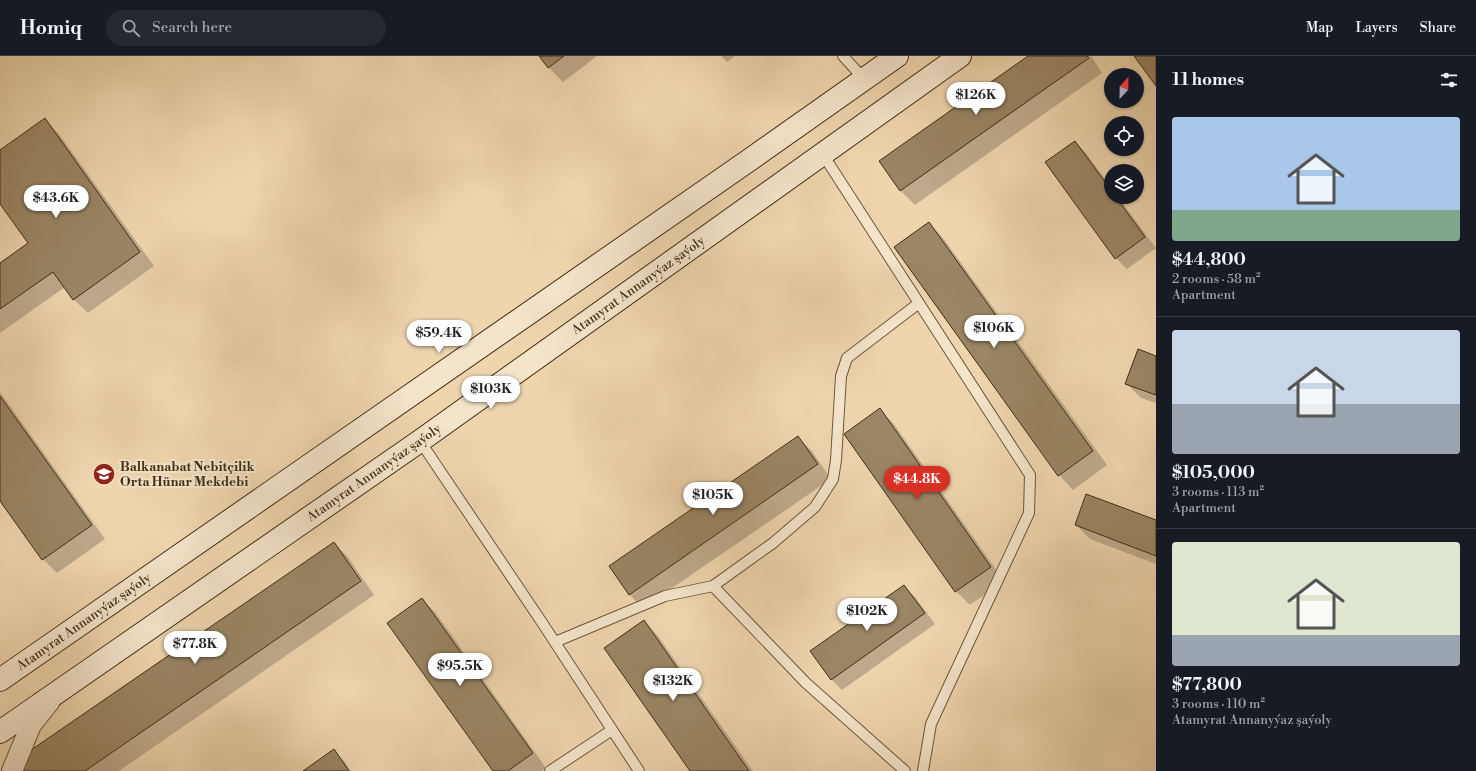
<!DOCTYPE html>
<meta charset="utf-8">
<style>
:root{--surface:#171b24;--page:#242831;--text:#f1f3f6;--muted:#9ea1a6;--line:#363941;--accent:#d93025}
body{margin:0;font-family:"Libre Bodoni",serif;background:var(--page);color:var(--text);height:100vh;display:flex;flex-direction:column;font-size:15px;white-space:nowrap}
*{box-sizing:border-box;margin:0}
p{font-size:13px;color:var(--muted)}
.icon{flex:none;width:22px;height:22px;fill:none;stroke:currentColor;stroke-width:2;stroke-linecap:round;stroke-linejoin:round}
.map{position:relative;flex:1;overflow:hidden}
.sheet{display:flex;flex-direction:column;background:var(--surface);width:320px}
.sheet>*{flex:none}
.needle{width:26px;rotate:22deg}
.fabs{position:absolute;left:1104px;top:12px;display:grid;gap:8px}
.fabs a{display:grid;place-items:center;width:40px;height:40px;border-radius:50%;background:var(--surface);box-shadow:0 1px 3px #0004;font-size:20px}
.price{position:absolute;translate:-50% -34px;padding:0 9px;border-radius:14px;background:#fff;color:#222;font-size:13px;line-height:26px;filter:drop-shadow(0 1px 2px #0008)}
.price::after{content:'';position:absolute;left:50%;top:24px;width:12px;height:9px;margin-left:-6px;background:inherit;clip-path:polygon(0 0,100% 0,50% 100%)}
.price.current{background:var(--accent);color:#fff}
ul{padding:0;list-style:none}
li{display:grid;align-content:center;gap:8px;height:212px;padding:0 16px}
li+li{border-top:1px solid var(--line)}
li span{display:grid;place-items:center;height:124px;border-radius:4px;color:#555}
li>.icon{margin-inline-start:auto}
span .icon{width:72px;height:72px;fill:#fffc;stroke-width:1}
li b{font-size:17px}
h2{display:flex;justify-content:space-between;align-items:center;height:48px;padding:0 16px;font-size:17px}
header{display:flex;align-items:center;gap:24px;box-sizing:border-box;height:56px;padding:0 20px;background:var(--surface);border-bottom:1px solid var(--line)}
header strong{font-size:19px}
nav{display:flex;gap:22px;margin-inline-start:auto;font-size:14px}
.search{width:280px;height:36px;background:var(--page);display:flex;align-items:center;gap:10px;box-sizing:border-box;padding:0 14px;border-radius:22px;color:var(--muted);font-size:15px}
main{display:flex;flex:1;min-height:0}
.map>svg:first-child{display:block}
</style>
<header>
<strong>Homiq</strong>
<div class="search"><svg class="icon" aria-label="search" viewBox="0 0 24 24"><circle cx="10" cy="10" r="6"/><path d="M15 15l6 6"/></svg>Search here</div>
<nav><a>Map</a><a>Layers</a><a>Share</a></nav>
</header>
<main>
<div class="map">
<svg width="1156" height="715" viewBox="0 0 1156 715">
<rect width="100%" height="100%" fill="#eed5ae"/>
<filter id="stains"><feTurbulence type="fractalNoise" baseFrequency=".005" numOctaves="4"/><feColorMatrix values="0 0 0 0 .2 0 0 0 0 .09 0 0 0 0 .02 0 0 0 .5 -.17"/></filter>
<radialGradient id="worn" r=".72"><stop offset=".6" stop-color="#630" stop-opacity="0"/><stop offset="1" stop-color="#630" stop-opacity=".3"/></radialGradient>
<path fill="#0003" d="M 540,0 L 597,0 L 563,26 L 549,12 Z
M 721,0 L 735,0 L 727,6 Z
M 1030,0 L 1091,0 L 1102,17 L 915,149 L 901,135 L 880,105 Z
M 44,63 L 59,78 L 154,210 L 88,257 L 73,243 L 65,231 L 0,277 L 0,208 L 29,188 L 0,147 L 0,95 Z
M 1075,86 L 1086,97 L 1111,131 L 1111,141 L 1118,141 L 1156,192 L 1127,213 L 1116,202 Z
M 929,167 L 943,182 L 1107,409 L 1073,434 L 1059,419 Z
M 1156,301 L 1156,347 L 1141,342 L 1127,328 Z
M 0,336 L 105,483 L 57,517 L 43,503 L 0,444 Z
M 880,354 L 894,368 L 1004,525 L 970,549 L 956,535 Z
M 798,381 L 812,395 L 831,423 L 643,552 L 629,538 Z
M 1156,465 L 1156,508 L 1090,483 L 1076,469 Z
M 334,487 L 348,501 L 374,539 L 119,715 L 23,715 Z
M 904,530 L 915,541 L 935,568 L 842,634 L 831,623 Z
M 422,543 L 436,557 L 546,712 L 542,715 L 494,715 Z
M 644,565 L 658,580 L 753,715 L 691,715 Z
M 333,694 L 344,705 L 351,715 L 304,715 Z"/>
<path fill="#9a8564" stroke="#402e14" d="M 539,0 L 564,0 L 548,12 Z
M 1028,0 L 1087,0 L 1089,2 L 900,135 L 879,105 Z
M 1134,0 L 1156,0 L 1156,30 Z
M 45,62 L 140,196 L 73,244 L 53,216 L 0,253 L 0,207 L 28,187 L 0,148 L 0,94 Z
M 1075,85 L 1111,134 L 1111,141 L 1116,141 L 1145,181 L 1115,203 L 1045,106 Z
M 929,166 L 1093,395 L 1058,420 L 894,191 Z
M 1138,293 L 1156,300 L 1156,339 L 1125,328 Z
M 0,340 L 92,469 L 42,504 L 0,445 Z
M 880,352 L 991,511 L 955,536 L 844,378 Z
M 798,380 L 818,408 L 629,539 L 609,510 Z
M 1086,438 L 1156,464 L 1156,500 L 1075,469 Z
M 334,486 L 361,525 L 85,715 L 22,715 L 15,705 Z
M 904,529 L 925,557 L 831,624 L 810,595 Z
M 422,542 L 533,697 L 508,715 L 493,715 L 387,567 Z
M 644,564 L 749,715 L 690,715 L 604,592 Z
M 334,693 L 349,715 L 303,715 Z"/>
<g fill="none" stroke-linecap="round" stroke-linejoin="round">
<g stroke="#6c583a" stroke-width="12">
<path id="lane" d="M 843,0 L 864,23
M 822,97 L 1030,419 L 1029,457 L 931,668 L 923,715
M 420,385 L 541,565 L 639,715
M 713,530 L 806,627 L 905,715
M 555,586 L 665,540 L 713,530 L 773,487 L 815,451 L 833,423 L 836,404 L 841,320 L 847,302 L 919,247
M 550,715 L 612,674"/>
</g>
<g stroke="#6c583a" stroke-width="22">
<path id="street" d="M 12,715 L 31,669 L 50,645"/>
</g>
<g stroke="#402e14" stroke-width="24">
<g id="secondary">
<path id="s1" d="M 0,624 L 748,105 L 897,0"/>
<path id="s2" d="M 0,676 L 420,385 L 960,0"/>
</g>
</g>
<use href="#lane" stroke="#f4e4ca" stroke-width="10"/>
<use href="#street" stroke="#f4e4ca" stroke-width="20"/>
<use href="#secondary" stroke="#f4e4ca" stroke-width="22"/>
</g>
<defs>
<g id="university-disc" transform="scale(1.15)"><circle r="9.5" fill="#8f2418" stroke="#f4e4ca"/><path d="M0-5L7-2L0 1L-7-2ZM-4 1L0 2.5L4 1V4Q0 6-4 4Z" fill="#fff"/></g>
</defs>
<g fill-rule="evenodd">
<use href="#university-disc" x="104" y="418"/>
</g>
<g text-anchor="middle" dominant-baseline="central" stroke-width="4" stroke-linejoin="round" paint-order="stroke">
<g font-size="13" fill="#402e14" stroke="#f4e4ca">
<text stroke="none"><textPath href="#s2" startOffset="779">Atamyrat Annanyýaz şaýoly</textPath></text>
<text stroke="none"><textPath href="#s2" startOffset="455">Atamyrat Annanyýaz şaýoly</textPath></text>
<text stroke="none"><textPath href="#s1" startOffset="102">Atamyrat Annanyýaz şaýoly</textPath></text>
</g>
<g font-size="13" font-weight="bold" fill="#402e14" stroke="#f4e4ca" text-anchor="start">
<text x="120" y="411">Balkanabat Nebitçilik<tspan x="120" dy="15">Orta Hünar Mekdebi</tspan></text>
</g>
</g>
<rect width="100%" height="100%" filter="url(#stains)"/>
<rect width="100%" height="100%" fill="url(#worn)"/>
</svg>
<div class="fabs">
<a><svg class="needle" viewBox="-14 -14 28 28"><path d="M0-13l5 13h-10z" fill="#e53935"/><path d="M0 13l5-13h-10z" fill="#9ea1a6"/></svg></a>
<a><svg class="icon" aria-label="locate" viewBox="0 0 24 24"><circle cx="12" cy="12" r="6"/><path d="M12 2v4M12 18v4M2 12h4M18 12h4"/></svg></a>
<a><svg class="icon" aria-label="layers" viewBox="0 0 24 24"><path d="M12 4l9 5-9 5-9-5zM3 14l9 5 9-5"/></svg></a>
</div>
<b class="price" style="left:976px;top:60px">$126K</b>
<b class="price" style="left:56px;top:163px">$43.6K</b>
<b class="price" style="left:994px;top:293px">$106K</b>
<b class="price" style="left:439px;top:298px">$59.4K</b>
<b class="price" style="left:491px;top:354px">$103K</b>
<b class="price current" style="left:917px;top:444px">$44.8K</b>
<b class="price" style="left:713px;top:460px">$105K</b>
<b class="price" style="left:867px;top:576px">$102K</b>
<b class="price" style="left:195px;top:609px">$77.8K</b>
<b class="price" style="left:460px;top:631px">$95.5K</b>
<b class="price" style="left:673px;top:646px">$132K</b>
</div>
<section class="sheet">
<h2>11 homes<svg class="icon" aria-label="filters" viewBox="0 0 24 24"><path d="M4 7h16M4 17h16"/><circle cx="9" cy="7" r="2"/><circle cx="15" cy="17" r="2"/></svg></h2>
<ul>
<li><span style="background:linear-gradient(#a9c7e8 75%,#7fa58c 0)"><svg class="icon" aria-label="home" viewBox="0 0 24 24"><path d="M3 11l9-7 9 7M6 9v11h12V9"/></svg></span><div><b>$44,800</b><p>2 rooms · 58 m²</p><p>Apartment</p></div></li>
<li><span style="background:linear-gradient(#c9d6e8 60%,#9aa5b1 0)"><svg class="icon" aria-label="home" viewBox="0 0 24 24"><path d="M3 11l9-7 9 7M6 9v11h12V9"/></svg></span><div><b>$105,000</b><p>3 rooms · 113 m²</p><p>Apartment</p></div></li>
<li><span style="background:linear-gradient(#dfe7d0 75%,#9aa5b1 0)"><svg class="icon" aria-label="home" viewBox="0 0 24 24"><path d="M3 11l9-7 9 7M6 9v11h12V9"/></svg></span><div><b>$77,800</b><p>3 rooms · 110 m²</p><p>Atamyrat Annanyýaz şaýoly</p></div></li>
</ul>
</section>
</main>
